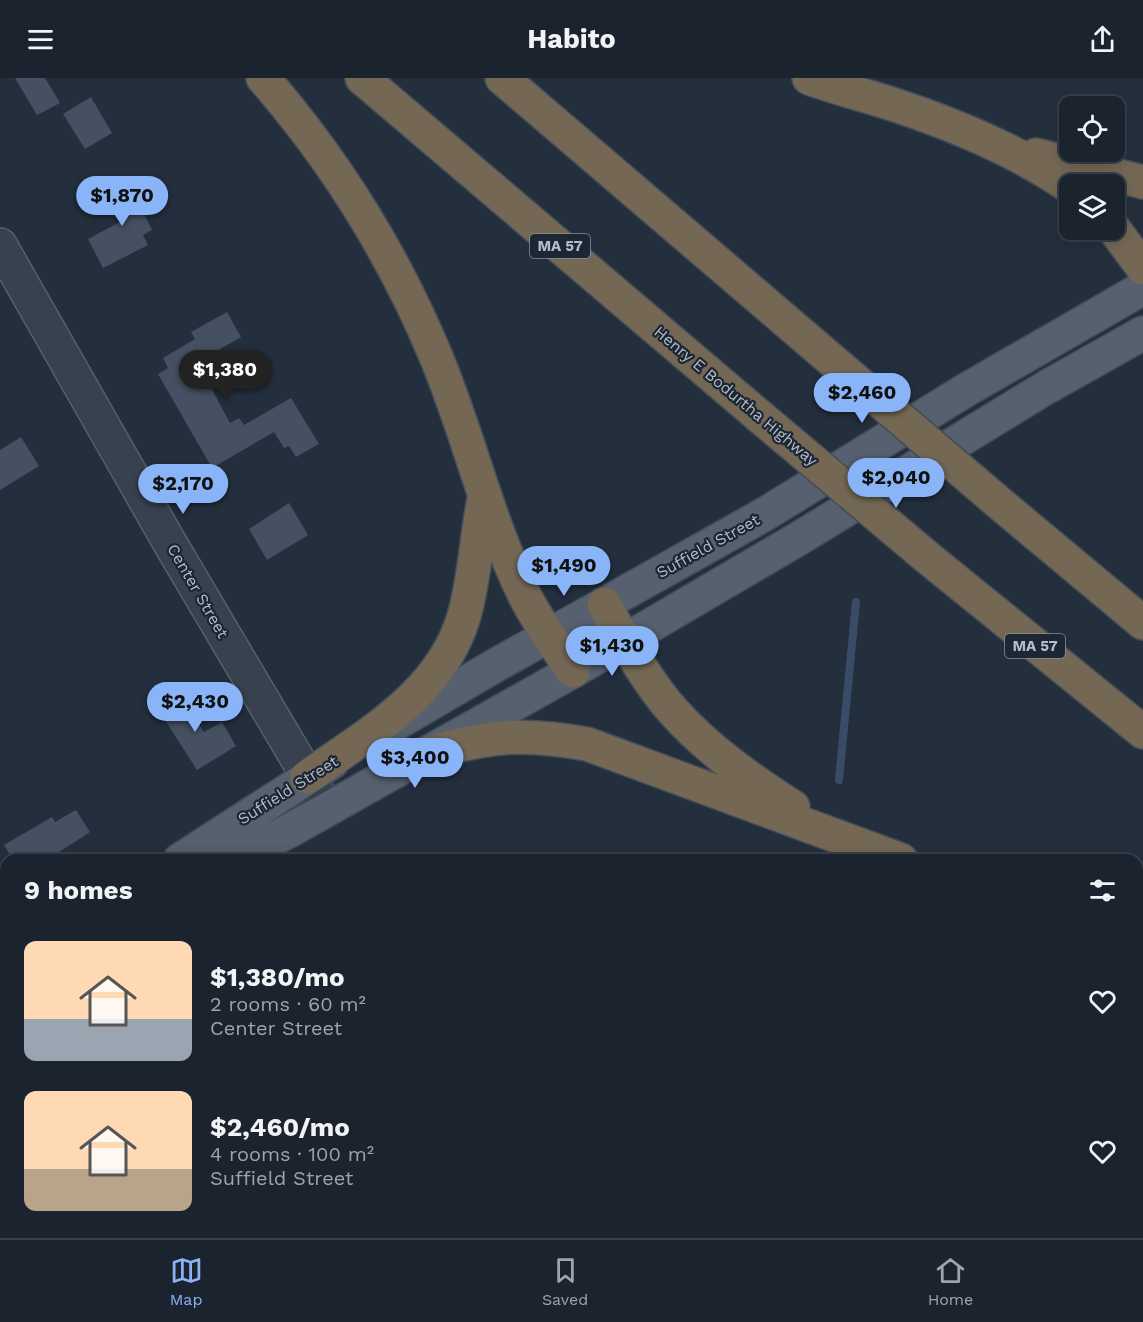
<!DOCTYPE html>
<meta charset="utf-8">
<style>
:root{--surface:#1b232e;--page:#242b36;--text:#f1f3f6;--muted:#a0a4aa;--line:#39404a;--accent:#8ab4f8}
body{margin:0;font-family:"Work Sans",sans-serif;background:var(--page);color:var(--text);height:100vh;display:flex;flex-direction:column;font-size:22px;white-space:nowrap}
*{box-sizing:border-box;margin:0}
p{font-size:20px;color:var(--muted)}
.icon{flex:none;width:33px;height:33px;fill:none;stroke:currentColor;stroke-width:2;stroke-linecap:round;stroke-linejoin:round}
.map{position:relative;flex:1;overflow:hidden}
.panel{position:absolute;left:0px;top:776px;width:1143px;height:386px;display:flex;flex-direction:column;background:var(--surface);border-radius:18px 18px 0 0;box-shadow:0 3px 15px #0003,0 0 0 2px var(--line)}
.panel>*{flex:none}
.controls{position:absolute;left:1059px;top:18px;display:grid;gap:12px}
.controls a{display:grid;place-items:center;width:66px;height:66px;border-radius:12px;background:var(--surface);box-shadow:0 3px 15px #0003,0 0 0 2px var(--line);font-size:30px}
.price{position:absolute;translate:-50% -51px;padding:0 14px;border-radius:21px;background:var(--accent);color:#111;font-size:20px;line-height:39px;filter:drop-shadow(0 2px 3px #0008)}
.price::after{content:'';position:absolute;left:50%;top:36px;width:18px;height:14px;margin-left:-9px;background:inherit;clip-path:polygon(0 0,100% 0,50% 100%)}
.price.active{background:#222;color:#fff}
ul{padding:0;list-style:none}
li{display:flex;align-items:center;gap:18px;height:150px;padding:0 24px}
li span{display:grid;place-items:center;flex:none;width:168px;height:120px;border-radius:12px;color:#555}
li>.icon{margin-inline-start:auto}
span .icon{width:72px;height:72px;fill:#fffc;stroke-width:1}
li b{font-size:26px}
h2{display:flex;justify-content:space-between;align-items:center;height:72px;padding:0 24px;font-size:26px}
header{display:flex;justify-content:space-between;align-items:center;height:78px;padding:0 24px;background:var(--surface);font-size:27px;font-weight:700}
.tab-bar{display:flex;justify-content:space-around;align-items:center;height:84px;border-top:2px solid var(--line);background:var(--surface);font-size:16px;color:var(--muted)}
.tab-bar a{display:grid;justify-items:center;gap:3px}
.tab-bar .active{color:var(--accent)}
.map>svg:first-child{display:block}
</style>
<header><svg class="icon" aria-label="menu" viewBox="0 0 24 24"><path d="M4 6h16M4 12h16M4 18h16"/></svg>Habito<svg class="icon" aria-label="share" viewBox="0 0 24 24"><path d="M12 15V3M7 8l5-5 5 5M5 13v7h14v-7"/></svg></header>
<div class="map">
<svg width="1143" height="1160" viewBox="0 0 1143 1160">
<rect width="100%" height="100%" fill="#242f3e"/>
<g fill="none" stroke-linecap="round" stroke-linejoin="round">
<path stroke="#394c67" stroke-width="8" d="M 839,702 L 856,524
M 342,1160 L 346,1155"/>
</g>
<path fill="#455162" d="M 15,0 L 45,0 L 60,25 L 37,37 Z
M 91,19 L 112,55 L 85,71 L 63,36 Z
M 128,101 L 152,152 L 143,157 L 148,167 L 103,190 L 88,161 L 120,144 L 106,111 Z
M 227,234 L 241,259 L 201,282 L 215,305 L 210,308 L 230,345 L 239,340 L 244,347 L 291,320 L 319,366 L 296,379 L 289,368 L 284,370 L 274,354 L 212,390 L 158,296 L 168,290 L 163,280 L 195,261 L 191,254 Z
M 21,359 L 39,388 L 0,412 L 0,372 Z
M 289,425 L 308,457 L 267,482 L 249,451 Z
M 177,614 L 204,654 L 222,644 L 236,668 L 197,692 L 156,628 Z
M 76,732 L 90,754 L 47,782 L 13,782 L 4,767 L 52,739 L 55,744 Z"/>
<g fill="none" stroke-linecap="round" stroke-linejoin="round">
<g stroke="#565f6c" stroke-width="36">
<path id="minor" d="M 0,167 L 171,467 L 327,731"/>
</g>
<g stroke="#414a57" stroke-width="36">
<path id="major" d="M 392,648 L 496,587 L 765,436 L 966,312 L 1143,210
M 180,782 L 332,684
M 232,782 L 289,753 L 573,593 L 798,461 L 1047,309 L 1143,255
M 0,897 L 6,893"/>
</g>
<g stroke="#434c59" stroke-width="36">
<path id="highway" d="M 263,0 C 337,85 394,177 437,281 C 469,358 487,440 524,516 C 537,543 556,568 573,593
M 362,0 L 758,337
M 502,0 L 841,290
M 809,0 C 838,11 869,18 898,28 C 958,48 1018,73 1070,109
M 1036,77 L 1143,104
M 1114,151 L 1143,190
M 1004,429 L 1143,545
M 928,480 L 1143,654
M 604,526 C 625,563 646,603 674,634 C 708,672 751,702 793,729
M 425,676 C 488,658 521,654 587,666 L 901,782
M 307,699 C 368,656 442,615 464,538 C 475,500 476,460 484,421
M 1137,867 L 1143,869"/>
</g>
<use href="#minor" stroke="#38414e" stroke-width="33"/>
<use href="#major" stroke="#56606e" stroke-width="33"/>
<use href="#highway" stroke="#746855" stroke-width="33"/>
<g stroke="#434c59" stroke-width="36" stroke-linecap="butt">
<path id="highway-bridge" d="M 841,290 L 1004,429
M 758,337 L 928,480"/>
</g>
<use href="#highway-bridge" stroke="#746855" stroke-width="33"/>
</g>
<g text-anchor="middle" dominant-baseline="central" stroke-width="4.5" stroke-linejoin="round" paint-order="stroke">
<g fill="#1d2633" stroke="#878f9c" stroke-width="1.5">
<rect x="530" y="156" width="60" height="24" rx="4.5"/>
<rect x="1005" y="556" width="60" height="24" rx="4.5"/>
</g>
<g font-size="15" font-weight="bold" fill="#b4bcc9">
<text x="560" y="168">MA 57</text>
<text x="1035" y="568">MA 57</text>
</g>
<g font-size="16" fill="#b4bcc9" stroke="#1d2633">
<text transform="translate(736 318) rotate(40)">Henry E Bodurtha Highway</text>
<text transform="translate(708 468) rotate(-29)">Suffield Street</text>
<text transform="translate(198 513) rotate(60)">Center Street</text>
<text transform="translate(288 712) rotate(-32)">Suffield Street</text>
</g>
</g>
</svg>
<div class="controls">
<a><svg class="icon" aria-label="locate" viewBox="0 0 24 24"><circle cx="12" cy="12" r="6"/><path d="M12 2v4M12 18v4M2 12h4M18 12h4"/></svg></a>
<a><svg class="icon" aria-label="layers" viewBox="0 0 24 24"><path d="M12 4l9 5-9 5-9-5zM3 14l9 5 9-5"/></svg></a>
</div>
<b class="price" style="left:122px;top:149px">$1,870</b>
<b class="price active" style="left:225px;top:323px">$1,380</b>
<b class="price" style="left:862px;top:346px">$2,460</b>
<b class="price" style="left:896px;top:431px">$2,040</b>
<b class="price" style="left:183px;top:437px">$2,170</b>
<b class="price" style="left:564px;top:519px">$1,490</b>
<b class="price" style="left:612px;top:599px">$1,430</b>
<b class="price" style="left:195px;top:655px">$2,430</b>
<b class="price" style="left:415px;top:711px">$3,400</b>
<section class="panel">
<h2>9 homes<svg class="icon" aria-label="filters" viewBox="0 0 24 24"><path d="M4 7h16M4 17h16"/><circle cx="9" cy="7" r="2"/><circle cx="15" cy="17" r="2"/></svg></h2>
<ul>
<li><span style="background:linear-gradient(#ffd9b3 65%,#9aa5b1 0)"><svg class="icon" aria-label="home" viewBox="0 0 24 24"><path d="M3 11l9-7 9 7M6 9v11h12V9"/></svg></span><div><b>$1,380/mo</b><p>2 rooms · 60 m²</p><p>Center Street</p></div><svg class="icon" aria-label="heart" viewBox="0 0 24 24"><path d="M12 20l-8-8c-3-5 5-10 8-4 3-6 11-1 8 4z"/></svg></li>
<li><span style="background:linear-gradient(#ffd9b3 65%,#b9a48a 0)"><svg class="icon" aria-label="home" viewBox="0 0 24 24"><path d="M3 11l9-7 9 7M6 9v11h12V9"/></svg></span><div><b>$2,460/mo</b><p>4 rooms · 100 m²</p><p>Suffield Street</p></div><svg class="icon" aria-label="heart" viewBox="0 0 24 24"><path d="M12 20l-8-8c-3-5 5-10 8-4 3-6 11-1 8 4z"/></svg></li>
</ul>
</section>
</div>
<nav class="tab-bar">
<a class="active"><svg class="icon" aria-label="map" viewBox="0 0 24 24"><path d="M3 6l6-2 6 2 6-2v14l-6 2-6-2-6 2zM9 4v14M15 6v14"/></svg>Map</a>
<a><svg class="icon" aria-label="saved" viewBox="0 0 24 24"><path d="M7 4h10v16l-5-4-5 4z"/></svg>Saved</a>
<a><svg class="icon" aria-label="home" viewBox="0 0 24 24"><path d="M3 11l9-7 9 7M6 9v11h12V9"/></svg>Home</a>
</nav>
